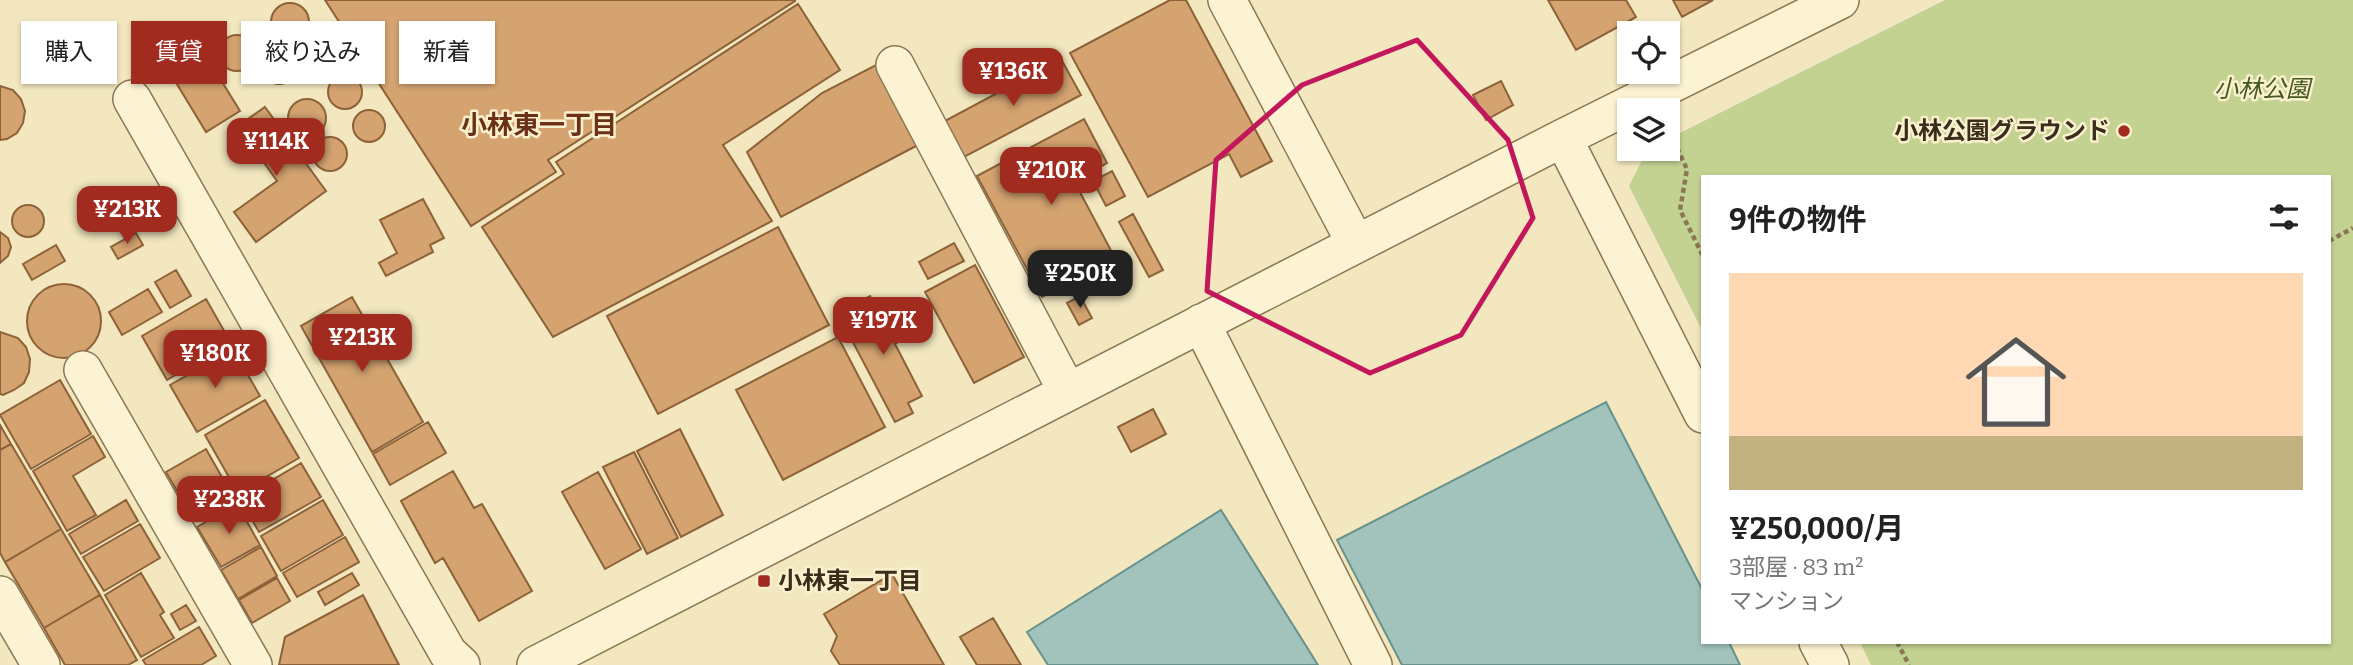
<!DOCTYPE html>
<html lang="ja">
<meta charset="utf-8">
<style>
:root{--surface:#fff;--page:#f2f2f2;--text:#222;--muted:#767676;--line:#e0e0e0;--accent:#a12b1f}
body{margin:0;font-family:Bitter,"Noto Sans JP",serif;background:var(--page);color:var(--text);height:100vh;display:flex;flex-direction:column;font-size:26px;white-space:nowrap}
*{box-sizing:border-box;margin:0}
p{font-size:23px;color:var(--muted)}
.icon{flex:none;width:38px;height:38px;fill:none;stroke:currentColor;stroke-width:2;stroke-linecap:round;stroke-linejoin:round}
.map{position:relative;flex:1;overflow:hidden}
.panel{position:absolute;left:1701px;top:175px;width:630px;height:469px;display:flex;flex-direction:column;background:var(--surface);border-radius:0px;box-shadow:0 2px 5px #0004}
.panel>*{flex:none}
.hud{position:absolute;left:21px;top:21px;width:665px;height:63px;display:flex;gap:14px}
.fabs{position:absolute;left:1617px;top:21px;display:grid;gap:14px}
.fabs a{display:grid;place-items:center;width:63px;height:63px;border-radius:0px;background:var(--surface);box-shadow:0 2px 5px #0004;font-size:35px}
.price{position:absolute;translate:-50% -60px;padding:0 16px;border-radius:14px;background:var(--accent);color:#fff;font-size:23px;line-height:46px;filter:drop-shadow(0 2px 4px #0008)}
.price::after{content:'';position:absolute;left:50%;top:42px;width:21px;height:16px;margin-left:-10px;background:inherit;clip-path:polygon(0 0,100% 0,50% 100%)}
.price.active{background:#222;color:#fff}
ul{padding:0;list-style:none}
li{display:grid;align-content:center;gap:14px;height:371px;padding:0 28px}
li+li{border-top:2px solid var(--line)}
li span{display:grid;place-items:center;height:217px;border-radius:0px;color:#555}
li>.icon{margin-inline-start:auto}
span .icon{width:126px;height:126px;fill:#fffc;stroke-width:1}
li b{font-size:30px}
h2{display:flex;justify-content:space-between;align-items:center;height:84px;padding:0 28px;font-size:30px}
.chip{padding:0 24px;border-radius:0px;background:var(--surface);box-shadow:0 2px 5px #0004;font-size:24px;line-height:63px}
.chip.active{background:var(--accent);color:#fff}
.map>svg:first-child{display:block}
</style>
<div class="map">
<svg width="2353" height="665" viewBox="0 0 2353 665">
<rect width="100%" height="100%" fill="#f2e7be"/>
<path fill="#c3d191" d="M 1945,0 L 2353,0 L 2353,665 L 1871,665 L 1860,642 L 2329,642 L 2329,177 L 1703,177 L 1703,332 L 1629,186 L 1648,149 L 1668,149 L 1668,139 Z"/>
<path fill="#a2c3bc" stroke="#68928b" stroke-width="2" d="M 1606,402 L 1703,591 L 1703,642 L 1729,642 L 1740,665 L 1402,665 L 1337,540 Z
M 1221,510 L 1318,665 L 1048,665 L 1027,632 Z"/>
<path fill="#d4a370" stroke="#8d6239" stroke-width="2" d="M 325,0 L 794,0 L 795,1 L 548,160 L 556,172 L 471,226 Z
M 1170,0 L 1186,0 L 1272,161 L 1241,177 L 1229,154 L 1148,197 L 1070,53 Z
M 1548,0 L 1626,0 L 1636,17 L 1576,50 Z
M 1673,0 L 1713,0 L 1682,17 Z
M271 22a19 19 0 1 1 38 0a19 19 0 1 1-38 0Z
M 798,4 L 840,70 L 723,145 L 772,221 L 553,337 L 482,227 L 564,174 L 556,162 Z
M219 53a18 18 0 1 1 36 0a18 18 0 1 1-36 0Z
M 200,46 L 240,111 L 206,132 L 166,66 Z
M262 67a17 17 0 1 1 34 0a17 17 0 1 1-34 0Z
M 1061,59 L 1081,95 L 964,157 L 945,121 Z
M 876,65 L 918,145 L 781,217 L 747,152 L 822,93 Z
M328 92a17 17 0 1 1 34 0a17 17 0 1 1-34 0Z
M 1501,81 L 1513,105 L 1486,120 L 1473,95 Z
M 0,86 L 13,90 L 21,99 L 25,111 L 23,123 L 17,133 L 7,139 L 0,140 Z
M288 118a19 19 0 1 1 38 0a19 19 0 1 1-38 0Z
M 265,107 L 326,191 L 256,242 L 234,212 L 277,181 L 238,126 Z
M353 126a16 16 0 1 1 32 0a16 16 0 1 1-32 0Z
M 1084,119 L 1107,163 L 1074,181 L 1115,258 L 1042,297 L 977,176 Z
M313 154a17 17 0 1 1 34 0a17 17 0 1 1-34 0Z
M 1112,171 L 1125,196 L 1106,206 L 1093,181 Z
M 423,199 L 444,238 L 430,245 L 433,252 L 386,276 L 379,263 L 397,253 L 380,220 Z
M12 221a16 16 0 1 1 32 0a16 16 0 1 1-32 0Z
M 1133,214 L 1163,270 L 1149,277 L 1119,222 Z
M 778,227 L 829,325 L 658,414 L 607,316 Z
M 0,232 L 8,238 L 11,247 L 8,256 L 0,263 Z
M 136,233 L 143,245 L 118,259 L 111,247 Z
M 954,243 L 964,261 L 928,279 L 919,262 Z
M 56,245 L 65,261 L 32,280 L 23,264 Z
M 975,265 L 1024,357 L 974,383 L 925,292 Z
M 176,270 L 191,296 L 170,308 L 155,282 Z
M27 321a37 37 0 1 1 74 0a37 37 0 1 1-74 0Z
M 148,289 L 162,312 L 122,335 L 109,312 Z
M 870,296 L 881,316 L 887,313 L 901,340 L 895,344 L 922,396 L 908,403 L 913,413 L 895,422 L 847,331 L 855,327 L 845,309 Z
M 1080,296 L 1092,318 L 1079,325 L 1067,303 Z
M 352,297 L 423,422 L 372,452 L 301,326 Z
M 206,299 L 231,343 L 167,380 L 142,336 Z
M 0,332 L 18,338 L 26,347 L 30,359 L 29,372 L 24,383 L 14,390 L 3,395 L 0,394 Z
M 838,337 L 885,427 L 783,480 L 736,390 Z
M 233,349 L 260,396 L 197,432 L 170,385 Z
M 60,380 L 91,434 L 31,469 L 0,415 Z
M 265,400 L 299,458 L 238,493 L 205,435 Z
M 1153,409 L 1166,434 L 1131,452 L 1118,427 Z
M 428,422 L 446,453 L 390,485 L 373,454 Z
M 0,425 L 11,444 L 0,450 Z
M 680,429 L 723,515 L 681,537 L 637,451 Z
M 93,436 L 105,457 L 73,476 L 96,515 L 67,531 L 33,471 Z
M 11,444 L 61,529 L 5,562 L 0,553 L 0,450 Z
M 206,449 L 232,495 L 193,518 L 166,472 Z
M 634,452 L 678,538 L 647,554 L 603,467 Z
M 301,463 L 321,497 L 259,532 L 240,499 Z
M 453,471 L 474,508 L 482,504 L 532,591 L 479,621 L 443,558 L 435,563 L 401,501 Z
M 598,472 L 641,549 L 605,569 L 562,492 Z
M 126,500 L 138,521 L 81,554 L 69,534 Z
M 323,500 L 343,535 L 281,571 L 261,536 Z
M 237,504 L 260,545 L 221,567 L 197,527 Z
M 140,524 L 160,558 L 104,591 L 83,557 Z
M 61,529 L 100,595 L 44,628 L 5,562 Z
M 345,537 L 359,562 L 297,597 L 283,573 Z
M 261,547 L 277,576 L 238,599 L 221,570 Z
M 141,573 L 164,612 L 160,615 L 174,638 L 141,657 L 105,595 Z
M 352,573 L 359,585 L 325,605 L 318,592 Z
M 892,574 L 944,665 L 840,665 L 831,651 L 837,636 L 824,614 Z
M 277,578 L 290,601 L 252,623 L 239,600 Z
M 100,595 L 137,660 L 128,665 L 65,665 L 44,628 Z
M 363,595 L 399,665 L 279,665 L 285,637 Z
M 186,605 L 196,621 L 180,630 L 171,614 Z
M 993,618 L 1021,665 L 977,665 L 960,637 Z
M 199,627 L 216,656 L 201,665 L 146,665 L 143,660 Z"/>
<g fill="none" stroke-linecap="round" stroke-linejoin="round">
<g stroke="#8c7755" stroke-width="40">
<path id="minor" d="M 1227,0 L 1356,244
M 895,65 L 1067,391
M 132,99 L 448,653 L 461,665
M 1563,138 L 1703,414
M 1201,323 L 1373,665
M 83,370 L 253,665
M 0,595 L 41,665
M 1818,642 L 1830,665
M 536,665 L 1563,138 L 1840,0"/>
</g>
<path stroke="#8c7755" stroke-width="4.5" stroke-dasharray="5 3.5" stroke-linecap="butt" d="M 1677,148 L 1687,169 L 1680,210 L 1703,256
M 2329,241 L 2353,228
M 1897,642 L 1909,665"/>
<use href="#minor" stroke="#fcf3d2" stroke-width="37"/>
</g>
<path fill="none" stroke="#c2185b" stroke-width="5" stroke-linejoin="round" d="M 1417,40 L 1508,140 L 1533,218 L 1461,335 L 1370,373 L 1207,291 L 1216,160 L 1302,85 Z"/>
<g fill="#a12b1f" stroke="#f9f0ce" stroke-width="2.5">
<circle cx="2124" cy="131" r="7"/>
<rect x="757" y="574" width="14" height="14" rx="3.5"/>
</g>
<g text-anchor="middle" dominant-baseline="central" stroke-width="5" stroke-linejoin="round" paint-order="stroke">
<g font-size="24" font-style="italic" fill="#455820" stroke="#f9f0ce">
<text x="2262" y="89">小林公園</text>
</g>
<g font-size="24" font-weight="bold" fill="#3a2d1b" stroke="#f9f0ce" text-anchor="end">
<text x="2110" y="131">小林公園グラウンド</text>
<text x="778" y="581" text-anchor="start">小林東一丁目</text>
</g>
<g font-size="26" font-weight="bold" fill="#6b3016" stroke="#f9f0ce">
<text x="539" y="125">小林東一丁目</text>
</g>
</g>
</svg>
<div class="fabs">
<a><svg class="icon" aria-label="locate" viewBox="0 0 24 24"><circle cx="12" cy="12" r="6"/><path d="M12 2v4M12 18v4M2 12h4M18 12h4"/></svg></a>
<a><svg class="icon" aria-label="layers" viewBox="0 0 24 24"><path d="M12 4l9 5-9 5-9-5zM3 14l9 5 9-5"/></svg></a>
</div>
<b class="price" style="left:1013px;top:108px">¥136K</b>
<b class="price" style="left:276px;top:178px">¥114K</b>
<b class="price" style="left:1051px;top:207px">¥210K</b>
<b class="price" style="left:127px;top:246px">¥213K</b>
<b class="price active" style="left:1080px;top:310px">¥250K</b>
<b class="price" style="left:883px;top:357px">¥197K</b>
<b class="price" style="left:362px;top:374px">¥213K</b>
<b class="price" style="left:215px;top:390px">¥180K</b>
<b class="price" style="left:229px;top:536px">¥238K</b>
<div class="hud">
<a class="chip">購入</a>
<a class="chip active">賃貸</a>
<a class="chip">絞り込み</a>
<a class="chip">新着</a>
</div>
<section class="panel">
<h2>9件の物件<svg class="icon" aria-label="filters" viewBox="0 0 24 24"><path d="M4 7h16M4 17h16"/><circle cx="9" cy="7" r="2"/><circle cx="15" cy="17" r="2"/></svg></h2>
<ul>
<li><span style="background:linear-gradient(#ffd9b3 75%,#c2b280 0)"><svg class="icon" aria-label="home" viewBox="0 0 24 24"><path d="M3 11l9-7 9 7M6 9v11h12V9"/></svg></span><div><b>¥250,000/月</b><p>3部屋 · 83 m²</p><p>マンション</p></div></li>
</ul>
</section>
</div>
